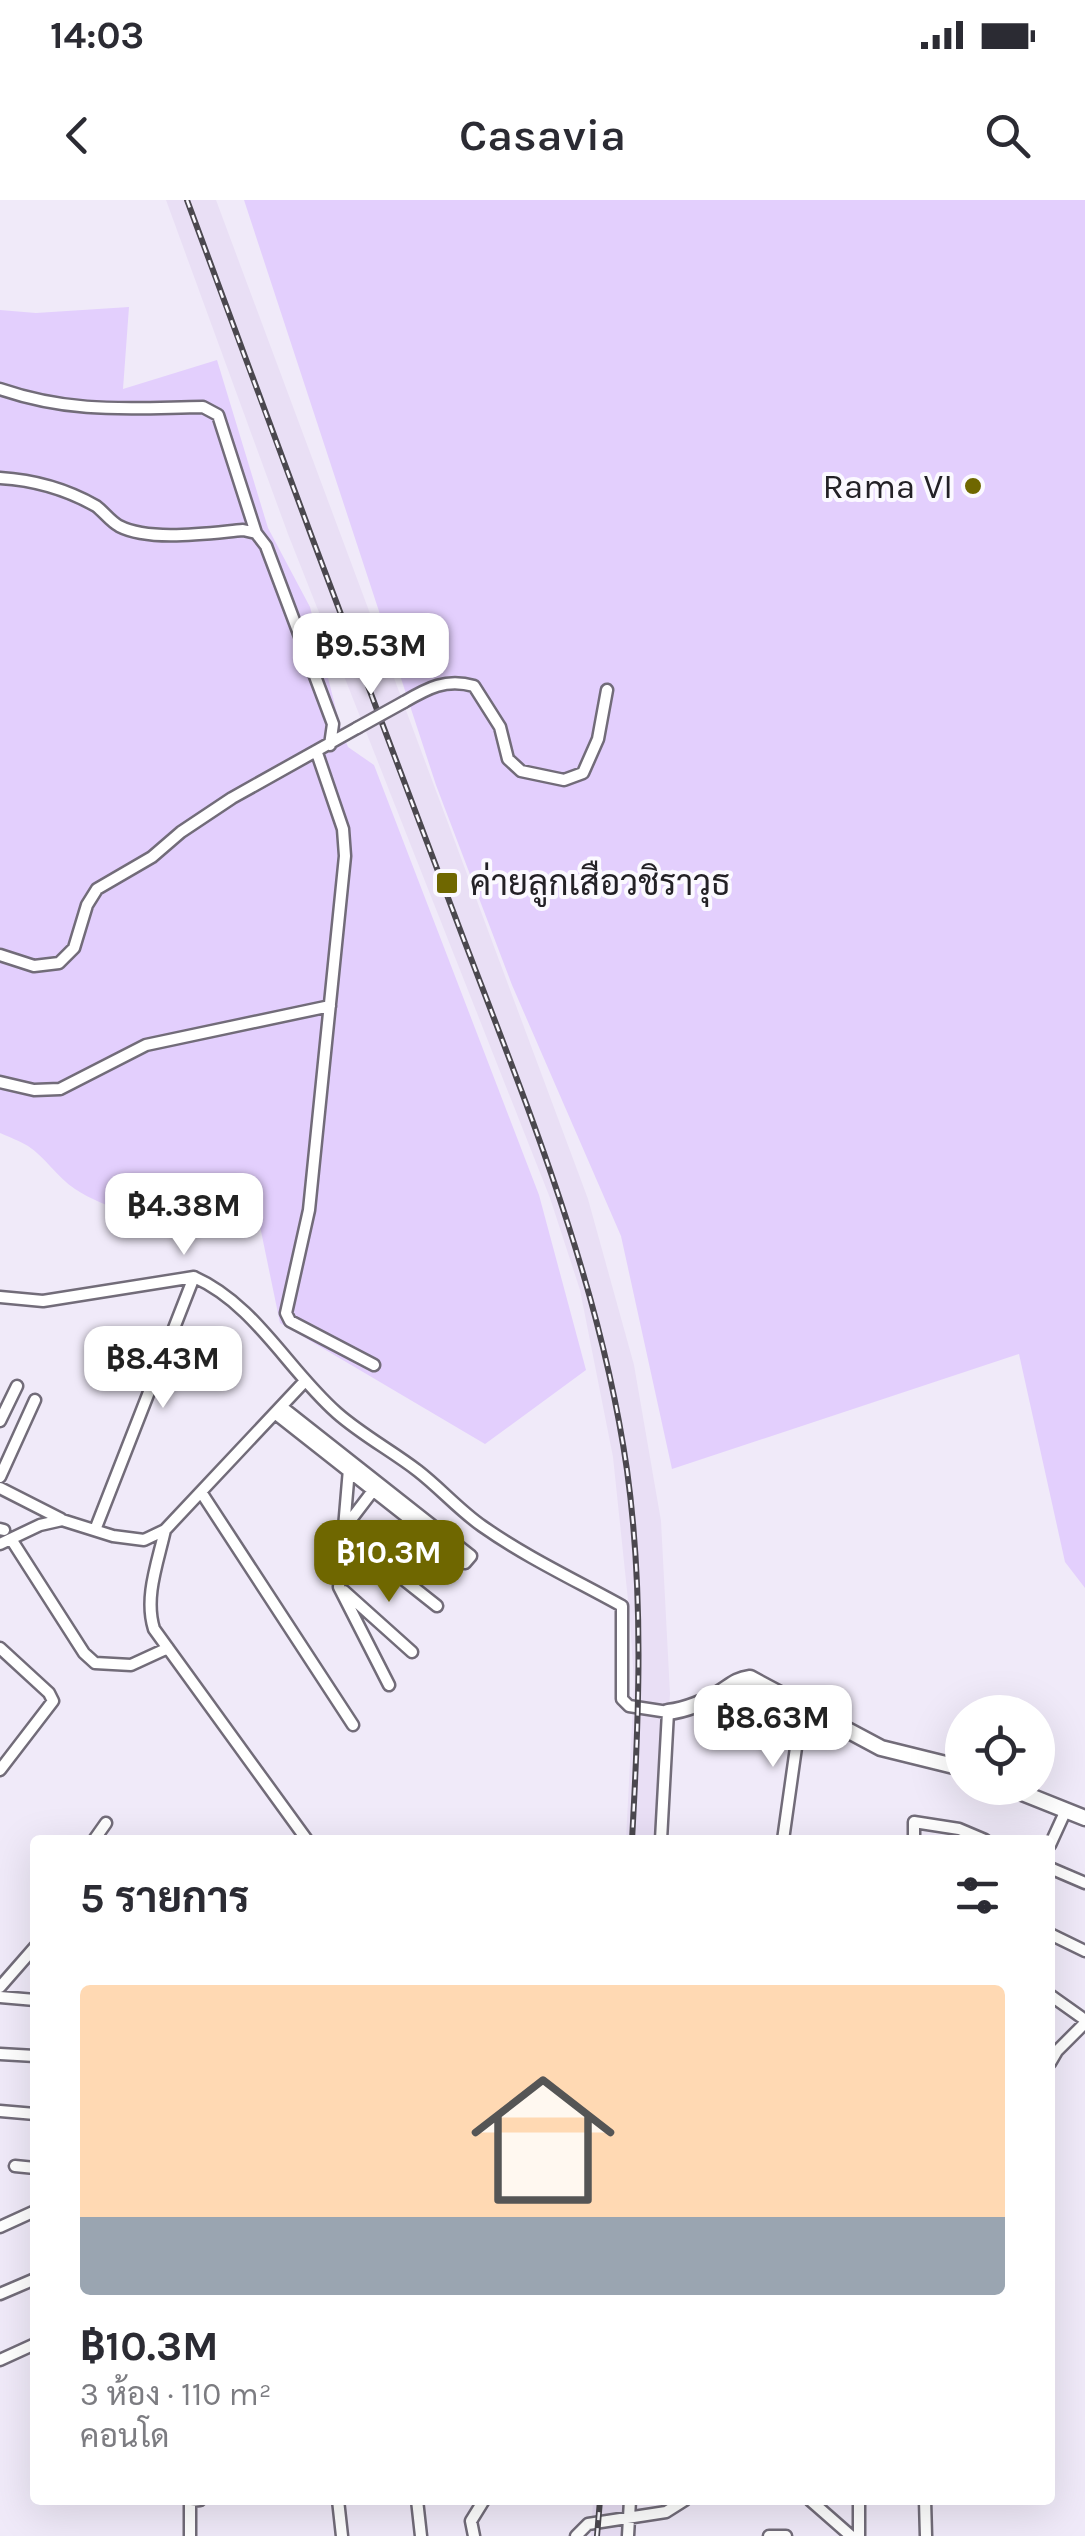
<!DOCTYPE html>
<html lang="th">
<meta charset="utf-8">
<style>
:root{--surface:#fff;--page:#f2f2f3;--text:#2b2b33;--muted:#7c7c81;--line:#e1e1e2;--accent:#6f6700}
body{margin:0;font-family:Karla,Sarabun,sans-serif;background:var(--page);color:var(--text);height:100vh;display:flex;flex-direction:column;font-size:38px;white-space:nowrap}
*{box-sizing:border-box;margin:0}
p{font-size:32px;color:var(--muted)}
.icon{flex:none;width:55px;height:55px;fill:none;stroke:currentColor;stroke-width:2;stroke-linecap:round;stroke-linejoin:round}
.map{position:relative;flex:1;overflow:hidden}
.side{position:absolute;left:30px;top:1635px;width:1025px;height:670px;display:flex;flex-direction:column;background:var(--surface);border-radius:10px;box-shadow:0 10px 40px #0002}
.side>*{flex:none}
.buttons{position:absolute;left:945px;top:1495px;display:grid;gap:20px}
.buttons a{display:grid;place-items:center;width:110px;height:110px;border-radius:50%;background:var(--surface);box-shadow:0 10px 40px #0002;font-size:50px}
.price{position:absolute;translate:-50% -85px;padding:0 22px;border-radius:20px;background:#fff;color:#222;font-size:32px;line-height:65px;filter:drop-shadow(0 2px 5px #0008)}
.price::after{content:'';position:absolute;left:50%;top:60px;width:30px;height:22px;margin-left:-15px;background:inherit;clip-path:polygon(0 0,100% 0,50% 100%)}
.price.selected{background:var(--accent);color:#fff}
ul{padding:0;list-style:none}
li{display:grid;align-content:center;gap:20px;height:530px;padding:0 50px}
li+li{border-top:2px solid var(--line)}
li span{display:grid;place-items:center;height:310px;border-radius:10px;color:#555}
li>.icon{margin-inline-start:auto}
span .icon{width:180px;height:180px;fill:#fffc;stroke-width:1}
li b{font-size:42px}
h2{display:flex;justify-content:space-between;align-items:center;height:120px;padding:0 50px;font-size:42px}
.status{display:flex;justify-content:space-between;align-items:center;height:70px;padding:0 50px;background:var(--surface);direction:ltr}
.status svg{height:28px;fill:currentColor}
header{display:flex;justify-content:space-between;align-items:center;height:130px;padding:0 50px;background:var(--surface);font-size:45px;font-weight:600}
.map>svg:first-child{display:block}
</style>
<div class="status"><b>14:03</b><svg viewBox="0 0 49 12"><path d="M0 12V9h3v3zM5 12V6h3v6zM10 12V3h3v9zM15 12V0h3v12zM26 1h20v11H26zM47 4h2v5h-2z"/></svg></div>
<header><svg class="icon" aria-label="back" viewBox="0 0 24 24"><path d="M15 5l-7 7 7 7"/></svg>Casavia<svg class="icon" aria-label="search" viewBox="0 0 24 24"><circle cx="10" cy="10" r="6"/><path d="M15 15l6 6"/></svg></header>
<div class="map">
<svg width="1085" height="2336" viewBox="0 0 1085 2336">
<rect width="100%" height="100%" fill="#f0eaf9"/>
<path fill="#e9dff5" d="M 166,0 L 216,0 L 588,999 L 634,1165 L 661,1321 L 670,1494 L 659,1640 L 626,1640 L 634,1484 L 630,1419 L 613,1257 L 580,1090 L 550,998 L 288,334 Z
M 593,2300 L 626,2300 L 624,2336 L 591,2336 Z"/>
<path fill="#e3cffd" d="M 244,0 L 1085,0 L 1085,1388 L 1065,1362 L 1019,1154 L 672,1269 L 621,1036 L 512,785 L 436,585 Z
M 129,107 L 123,189 L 217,160 L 268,328 L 310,407 L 341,529 L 348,547 L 374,565 L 539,995 L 586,1170 L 485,1244 L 280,1123 L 256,1007 C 197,1026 128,1023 75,989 C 57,977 45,957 28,946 C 20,941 9,937 0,933 L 0,110 L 36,113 Z"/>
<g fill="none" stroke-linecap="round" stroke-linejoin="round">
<g stroke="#726c79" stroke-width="15">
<path id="street" d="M 0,189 C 73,214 129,208 203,207 L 218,215 L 256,333
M 0,278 C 34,280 66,289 96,306 C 104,312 110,321 119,326 C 150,342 209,333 243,330 L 256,333 L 266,346 L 333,524 L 330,545
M 404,502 C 428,488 446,478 474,486 L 500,527 L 508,559 L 521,571 L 564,580 L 583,573 L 598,539 L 607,490
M 317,553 L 343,629 L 345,656 L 309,1010 L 286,1113 L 290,1121 L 374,1165
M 0,755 L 34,766 L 59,763 L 74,748 L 87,705 L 97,689 L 152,657 L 181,632 L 232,598 L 357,528
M 0,882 L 34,890 L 60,889 L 146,845 L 330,806
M 0,1097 L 43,1101 L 194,1077 C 255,1104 288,1170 337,1213 C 362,1235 392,1251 418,1271 C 440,1288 459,1310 482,1326 C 526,1357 575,1380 622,1406 L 622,1499 L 629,1506 L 668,1512 L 661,1640
M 276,1214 L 465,1363 L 471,1356 L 282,1207
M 0,1221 L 17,1186
M 349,1269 L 339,1387 L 389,1485
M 0,1277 L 35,1200
M 0,1288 L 61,1319
M 201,1292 L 353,1525
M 346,1326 L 375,1288
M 0,1329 L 4,1330
M 95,1330 L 194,1077
M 165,1330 C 158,1362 144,1397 154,1429 L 307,1640
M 345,1333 L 437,1406
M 11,1339 L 84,1453 L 95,1463 L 131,1465 L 168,1448
M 0,1344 L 40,1325 L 62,1320 L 113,1336 L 144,1340 L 165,1330 L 305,1181
M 344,1391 L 412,1452
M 0,1448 L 49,1493 L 53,1501 L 0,1570
M 94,1640 L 106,1623
M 783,1640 L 802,1505
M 914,1640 L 914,1622 L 959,1629 L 985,1640
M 1050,1645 L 1066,1610
M 1050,1668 L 1085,1683
M 1050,1734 L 1085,1751
M 0,1787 L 35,1747
M 1050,1795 L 1081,1817
M 0,1797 L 35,1800
M 0,1854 L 35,1856
M 1050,1863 L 1057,1851 L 1085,1823
M 0,1911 L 35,1914
M 15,1966 L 35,1968
M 0,2027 L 35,2011
M 0,2094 L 35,2079
M 0,2160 L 35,2144
M 338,2300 L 342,2336
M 417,2300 L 421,2336
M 810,2300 L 851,2336
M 925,2300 L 926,2336
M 190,2336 L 190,2301 L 200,2300
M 474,2336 L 471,2321 L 484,2300
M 576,2336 L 588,2324 L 666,2312 L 685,2300
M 628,2336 L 630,2300
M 769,2336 L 786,2336
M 859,2336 L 859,2300"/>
</g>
<g stroke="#726c79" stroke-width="19">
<path id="secondary" d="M 668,1512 C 685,1510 706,1502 721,1492 C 732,1485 736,1480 750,1478 L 881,1548 L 962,1568
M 1010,1588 L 1085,1618"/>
</g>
<use href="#street" stroke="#fff" stroke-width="10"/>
<use href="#secondary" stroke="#fff" stroke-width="14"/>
<g stroke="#4b484f" stroke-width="6">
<path id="rail" d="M 187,0 C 274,238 363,474 453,711 C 522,894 599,1075 627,1270 C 644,1393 639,1516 632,1640
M 597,2336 L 600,2300"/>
</g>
<use href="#rail" stroke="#fbf9ff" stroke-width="2.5" stroke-dasharray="8" stroke-linecap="butt"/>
<g stroke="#726c79" stroke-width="15" stroke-linecap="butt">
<path id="street-bridge" d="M 357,528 L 404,502"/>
</g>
<use href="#street-bridge" stroke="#fff" stroke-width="10"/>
</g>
<g fill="#6f6700" stroke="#fbf9ff" stroke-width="4">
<circle cx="973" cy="286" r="10"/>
<rect x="435" y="671" width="24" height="24" rx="5"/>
</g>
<g text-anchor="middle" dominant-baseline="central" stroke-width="8" stroke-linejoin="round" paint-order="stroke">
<g font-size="35" fill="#232126" stroke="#fbf9ff" text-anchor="end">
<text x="953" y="286">Rama VI</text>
<text x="470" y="683" text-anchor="start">ค่ายลูกเสือวชิราวุธ</text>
</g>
</g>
</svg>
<div class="buttons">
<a><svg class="icon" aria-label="locate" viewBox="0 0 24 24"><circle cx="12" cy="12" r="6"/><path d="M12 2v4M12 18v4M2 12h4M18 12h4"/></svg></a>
</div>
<b class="price" style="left:371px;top:498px">฿9.53M</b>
<b class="price" style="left:184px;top:1058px">฿4.38M</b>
<b class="price" style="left:163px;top:1211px">฿8.43M</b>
<b class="price selected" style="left:389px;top:1405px">฿10.3M</b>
<b class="price" style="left:773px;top:1570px">฿8.63M</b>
<section class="side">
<h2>5 รายการ<svg class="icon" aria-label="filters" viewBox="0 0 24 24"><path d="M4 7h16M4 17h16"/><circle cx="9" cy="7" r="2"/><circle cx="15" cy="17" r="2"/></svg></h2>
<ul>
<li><span style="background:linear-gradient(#ffd9b3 75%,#9aa5b1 0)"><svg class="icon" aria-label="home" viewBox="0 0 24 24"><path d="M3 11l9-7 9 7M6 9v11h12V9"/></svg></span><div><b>฿10.3M</b><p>3 ห้อง · 110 m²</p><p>คอนโด</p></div></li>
</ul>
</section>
</div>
